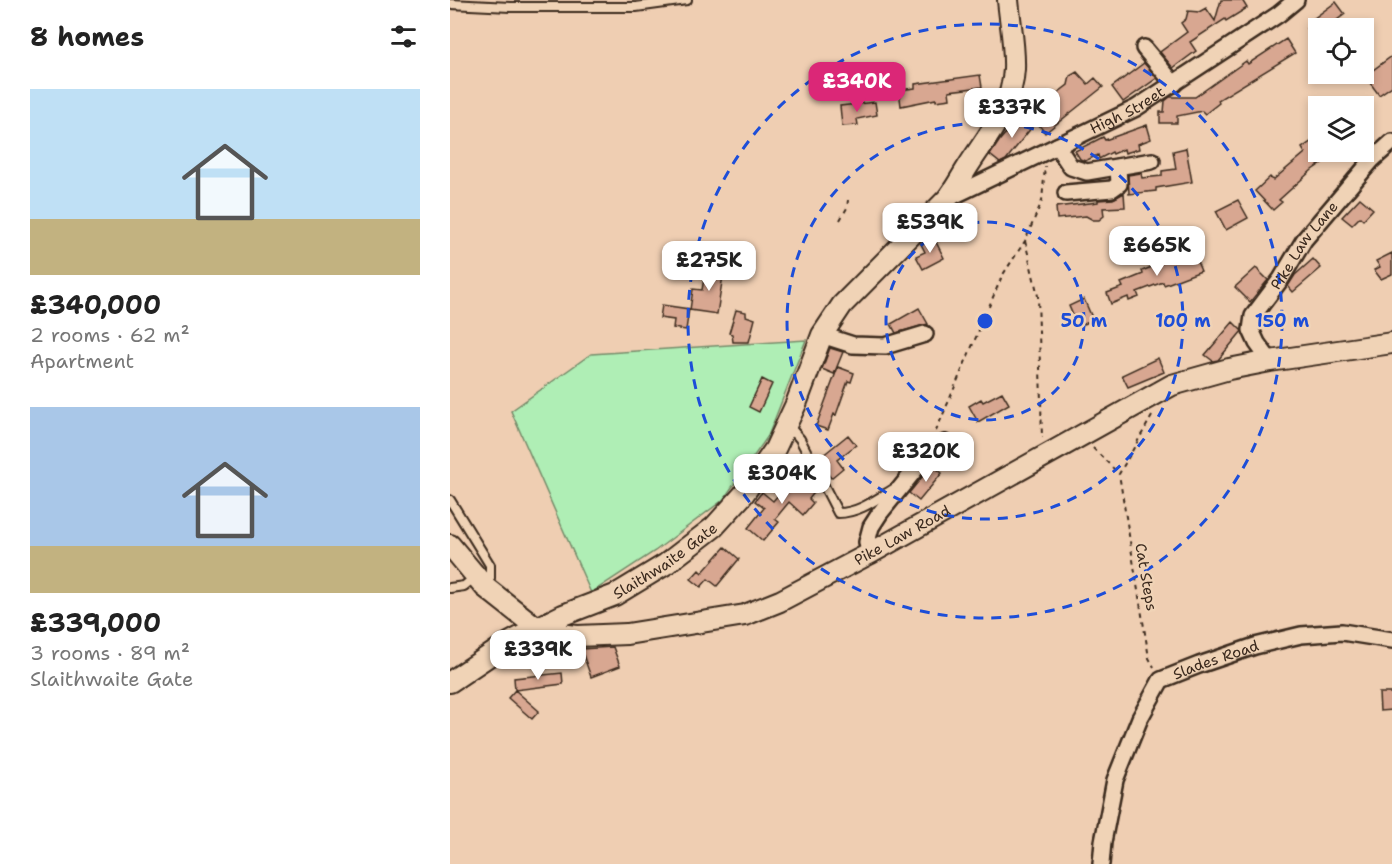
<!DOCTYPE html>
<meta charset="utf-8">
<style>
:root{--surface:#fff;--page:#f6f6f6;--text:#222;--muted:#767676;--accent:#db2777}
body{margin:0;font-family:"Shantell Sans",sans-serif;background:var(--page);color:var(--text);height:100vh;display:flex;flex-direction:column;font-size:22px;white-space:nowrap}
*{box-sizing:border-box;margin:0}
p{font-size:20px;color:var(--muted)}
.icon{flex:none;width:33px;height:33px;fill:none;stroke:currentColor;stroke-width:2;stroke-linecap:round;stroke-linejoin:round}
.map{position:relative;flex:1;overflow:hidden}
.sheet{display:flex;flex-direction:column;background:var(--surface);width:450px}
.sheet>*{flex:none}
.buttons{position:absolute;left:858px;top:18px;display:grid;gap:12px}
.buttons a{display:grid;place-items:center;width:66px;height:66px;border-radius:0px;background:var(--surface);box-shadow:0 3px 9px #0003;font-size:30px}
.price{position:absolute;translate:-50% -51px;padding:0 14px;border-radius:12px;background:#fff;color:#222;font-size:20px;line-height:39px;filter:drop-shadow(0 2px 3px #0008)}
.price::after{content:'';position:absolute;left:50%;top:36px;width:18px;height:14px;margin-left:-9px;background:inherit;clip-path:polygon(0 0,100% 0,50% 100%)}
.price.current{background:var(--accent);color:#fff}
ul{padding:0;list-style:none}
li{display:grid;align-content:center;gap:12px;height:318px;padding:0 30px}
li span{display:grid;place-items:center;height:186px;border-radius:0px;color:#555}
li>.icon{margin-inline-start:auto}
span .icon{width:108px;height:108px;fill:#fffc;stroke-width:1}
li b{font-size:26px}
h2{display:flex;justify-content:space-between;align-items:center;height:72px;padding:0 30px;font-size:26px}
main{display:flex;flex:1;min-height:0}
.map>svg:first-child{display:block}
</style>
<main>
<section class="sheet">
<h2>8 homes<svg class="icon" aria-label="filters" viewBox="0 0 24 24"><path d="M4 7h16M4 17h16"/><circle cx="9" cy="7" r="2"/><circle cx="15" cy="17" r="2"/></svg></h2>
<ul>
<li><span style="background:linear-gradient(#bfe0f5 70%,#c2b280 0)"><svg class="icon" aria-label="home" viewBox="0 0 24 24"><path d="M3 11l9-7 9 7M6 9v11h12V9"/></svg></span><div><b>£340,000</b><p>2 rooms · 62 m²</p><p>Apartment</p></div></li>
<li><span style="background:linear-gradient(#a9c7e8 75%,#c2b280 0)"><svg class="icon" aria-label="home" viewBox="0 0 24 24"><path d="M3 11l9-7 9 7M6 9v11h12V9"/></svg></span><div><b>£339,000</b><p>3 rooms · 89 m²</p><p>Slaithwaite Gate</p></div></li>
</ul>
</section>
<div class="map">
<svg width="942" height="864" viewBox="0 0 942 864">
<rect width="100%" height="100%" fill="#efceb2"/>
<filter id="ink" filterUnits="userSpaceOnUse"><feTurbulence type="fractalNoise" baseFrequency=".0167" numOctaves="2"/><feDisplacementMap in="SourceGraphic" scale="12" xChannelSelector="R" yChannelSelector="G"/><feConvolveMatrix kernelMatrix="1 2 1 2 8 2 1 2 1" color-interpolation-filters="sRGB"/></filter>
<g filter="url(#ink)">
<path fill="#afeeb5" stroke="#758c6a" stroke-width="1.5" d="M 356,340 L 318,436 L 273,500 L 205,551 L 141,593 L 61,411 L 141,354 Z"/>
<path fill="#d8a791" stroke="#3b2a1e" stroke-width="1.5" d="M 771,0 L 792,0 L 797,8 L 776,21 L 775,19 L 740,42 L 746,51 L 723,68 L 710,52 L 737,32 L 731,23 L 736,19 L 738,11 L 749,12 L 756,8 L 765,21 Z
M 886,2 L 895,14 L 876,28 L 857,28 L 865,22 L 863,19 Z
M 836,39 L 845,53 L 768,100 L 769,103 L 755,114 L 752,111 L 727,116 L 727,123 L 710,123 L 710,112 L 714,112 L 715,101 L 720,97 L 745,97 L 796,61 L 798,64 Z
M 942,56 L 942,86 L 929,95 L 915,76 Z
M 694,63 L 707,78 L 673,102 L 662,87 Z
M 627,72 L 638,84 L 645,78 L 653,87 L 595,133 L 582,116 L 608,98 L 605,95 L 618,85 L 620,76 Z
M 530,75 L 532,87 L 499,91 L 500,99 L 486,101 L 486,99 L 451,106 L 449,90 L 465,88 L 465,84 Z
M 425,102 L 427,115 L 407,119 L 408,125 L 392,126 L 390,106 Z
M 573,113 L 585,123 L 556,160 L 550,163 L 540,155 L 550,140 Z
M 697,125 L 701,139 L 688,144 L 689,149 L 675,153 L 674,149 L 663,154 L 662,152 L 649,159 L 648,155 L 635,161 L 630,159 L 625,151 L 653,137 L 655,140 Z
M 868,137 L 868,152 L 888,152 L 862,170 L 829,200 L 832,202 L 823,210 L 805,191 L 820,177 L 823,180 L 855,153 L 852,148 Z
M 736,148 L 742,182 L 706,188 L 706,191 L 679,194 L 678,175 L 691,173 L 692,178 L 712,176 L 712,171 L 726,169 L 723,151 Z
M 674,193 L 675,207 L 653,208 L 654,216 L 649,220 L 643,220 L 636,216 L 607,219 L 606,207 L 648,202 L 648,200 L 663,199 Z
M 910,198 L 923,209 L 913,220 L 910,217 L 902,225 L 892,217 Z
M 788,200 L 798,218 L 776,230 L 766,211 Z
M 484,238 L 494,258 L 473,269 L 466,256 L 475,252 L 471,244 Z
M 742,250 L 751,271 L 714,285 L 713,282 L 687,292 L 689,297 L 679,301 L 678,297 L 661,304 L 657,293 L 673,287 L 671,283 L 693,274 L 692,271 Z
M 942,253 L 942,274 L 931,279 L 924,270 L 930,267 L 926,261 Z
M 863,259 L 871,268 L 843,292 L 838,286 L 845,275 Z
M 256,266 L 274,269 L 267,314 L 240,310 L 243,289 L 252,290 Z
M 806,268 L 818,280 L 800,302 L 785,287 Z
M 634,299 L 643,320 L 628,327 L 619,306 Z
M 212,305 L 239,309 L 236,330 L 223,328 L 224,320 L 210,318 Z
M 469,308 L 478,324 L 446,333 L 441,324 Z
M 286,310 L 296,312 L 296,316 L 305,319 L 299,342 L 283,342 L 282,334 L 279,333 Z
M 783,322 L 792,331 L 768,360 L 763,361 L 755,355 Z
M 380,348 L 393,352 L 384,374 L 372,369 Z
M 708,358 L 714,372 L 678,387 L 672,375 Z
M 388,367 L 404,373 L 401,382 L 398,381 L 386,415 L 384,414 L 378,430 L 366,426 Z
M 312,379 L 322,384 L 309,412 L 299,407 Z
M 552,392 L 559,404 L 528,422 L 519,406 L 531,399 L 533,402 Z
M 398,435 L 406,445 L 387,460 L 393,468 L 381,478 L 367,460 Z
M 482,465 L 492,473 L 469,501 L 459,493 Z
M 348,472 L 367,489 L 359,499 L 363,503 L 353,515 L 339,502 L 325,519 L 329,522 L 313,541 L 298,528 L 314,508 L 305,501 L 312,492 L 323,501 Z
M 275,547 L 289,559 L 267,586 L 258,579 L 251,587 L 241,579 L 249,570 L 252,573 Z
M 163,647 L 170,666 L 141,677 L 131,649 Z
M 112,673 L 113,684 L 65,690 L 64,678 Z
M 65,690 L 89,711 L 82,719 L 58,698 Z
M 929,693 L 942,693 L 942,710 L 930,711 Z"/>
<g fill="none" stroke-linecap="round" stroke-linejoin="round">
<g stroke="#3b2a1e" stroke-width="12">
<path id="service" d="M 0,4 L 60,7 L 186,7 L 237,0
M 338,425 L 350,439 L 388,513 C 409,513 427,499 445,488
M 0,500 L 40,565 L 40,578 L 36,586
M 0,588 L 14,586 L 25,577"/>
</g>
<g stroke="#3b2a1e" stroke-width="20">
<g id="minor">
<path d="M 694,48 L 724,84"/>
<path d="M 607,146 L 621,167 L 637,172 L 702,161"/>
<path d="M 616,193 L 662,189 L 669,184 L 668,167"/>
<path id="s1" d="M 497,199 L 686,108 L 829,14 L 846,0"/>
<path d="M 372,335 L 403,345 L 435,346 L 475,334"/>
<path id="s2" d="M 820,361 L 807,343 L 801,330 L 803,316 L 831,279 L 854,240 L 922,160 L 942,142"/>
<path d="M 419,554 L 417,542 L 421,527 L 430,513 L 473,460 L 495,443"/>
<path id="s3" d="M 651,864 L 653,842 L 665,780 L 690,718 L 711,680 L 749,665 L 805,646 L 851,635 L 892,632 L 942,640"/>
</g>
</g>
<g stroke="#3b2a1e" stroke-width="24">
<g id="tertiary">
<path id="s4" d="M 0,545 L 35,587 L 87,628 L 101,633 L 127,636 L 177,634 L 295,615 L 330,601 L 419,554 L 722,385 L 779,369 L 820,361 L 942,343"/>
<path id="s5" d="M 0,682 L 55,645 L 87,628 L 113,615 L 165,595 L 216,564 L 264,527 L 293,495 L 325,449 L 346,404 L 372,335 L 392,305 L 497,199 C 505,189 510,179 517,168 C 537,136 562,109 564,69 C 565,47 560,22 558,0"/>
</g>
</g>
<path stroke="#3b2a1e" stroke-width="2" stroke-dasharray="4.5 4.5" stroke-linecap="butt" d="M 390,220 L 397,208 L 398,200
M 575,241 L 588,296 L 592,438
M 702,416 L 669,474 L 699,658 L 704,667
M 486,431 L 552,276 L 575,241 L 592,201 L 595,166
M 643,448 L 669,474"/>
<use href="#service" stroke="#f0d3b6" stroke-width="8"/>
<use href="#minor" stroke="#f0d3b6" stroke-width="15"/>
<use href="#tertiary" stroke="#f0d3b6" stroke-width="20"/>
</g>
</g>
<g fill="none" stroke="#1d4ed8" stroke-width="3" stroke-dasharray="10 8">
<circle cx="535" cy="321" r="99"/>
<circle cx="535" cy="321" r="198"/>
<circle cx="535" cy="321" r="297"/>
</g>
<g text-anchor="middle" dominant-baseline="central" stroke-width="5" stroke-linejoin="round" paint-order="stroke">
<g font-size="15" fill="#3b2a1e" stroke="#f0d3b6">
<text stroke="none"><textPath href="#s1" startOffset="201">High Street</textPath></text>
<text stroke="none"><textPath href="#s2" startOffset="138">Pike Law Lane</textPath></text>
<text stroke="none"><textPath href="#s4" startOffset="508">Pike Law Road</textPath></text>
<text stroke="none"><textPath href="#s5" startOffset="248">Slaithwaite Gate</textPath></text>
<text transform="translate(696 577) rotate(80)">Cat Steps</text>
<text stroke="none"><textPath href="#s3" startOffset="254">Slades Road</textPath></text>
</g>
</g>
<circle cx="535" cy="321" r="9" fill="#1d4ed8" stroke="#f0d3b6" stroke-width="3"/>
<g font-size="18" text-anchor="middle" font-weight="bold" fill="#1d4ed8" stroke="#f0d3b6" stroke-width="5" stroke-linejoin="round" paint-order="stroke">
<text x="634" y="327">50 m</text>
<text x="733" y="327">100 m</text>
<text x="832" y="327">150 m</text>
</g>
</svg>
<div class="buttons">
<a><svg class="icon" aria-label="locate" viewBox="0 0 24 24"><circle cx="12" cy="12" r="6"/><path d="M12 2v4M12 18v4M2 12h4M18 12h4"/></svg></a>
<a><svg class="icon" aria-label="layers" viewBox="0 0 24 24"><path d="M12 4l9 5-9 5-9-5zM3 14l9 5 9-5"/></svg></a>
</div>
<b class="price current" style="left:407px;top:113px">£340K</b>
<b class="price" style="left:562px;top:139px">£337K</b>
<b class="price" style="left:480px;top:254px">£539K</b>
<b class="price" style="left:707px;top:277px">£665K</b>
<b class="price" style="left:259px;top:292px">£275K</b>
<b class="price" style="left:476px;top:483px">£320K</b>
<b class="price" style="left:332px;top:505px">£304K</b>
<b class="price" style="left:88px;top:681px">£339K</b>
</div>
</main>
